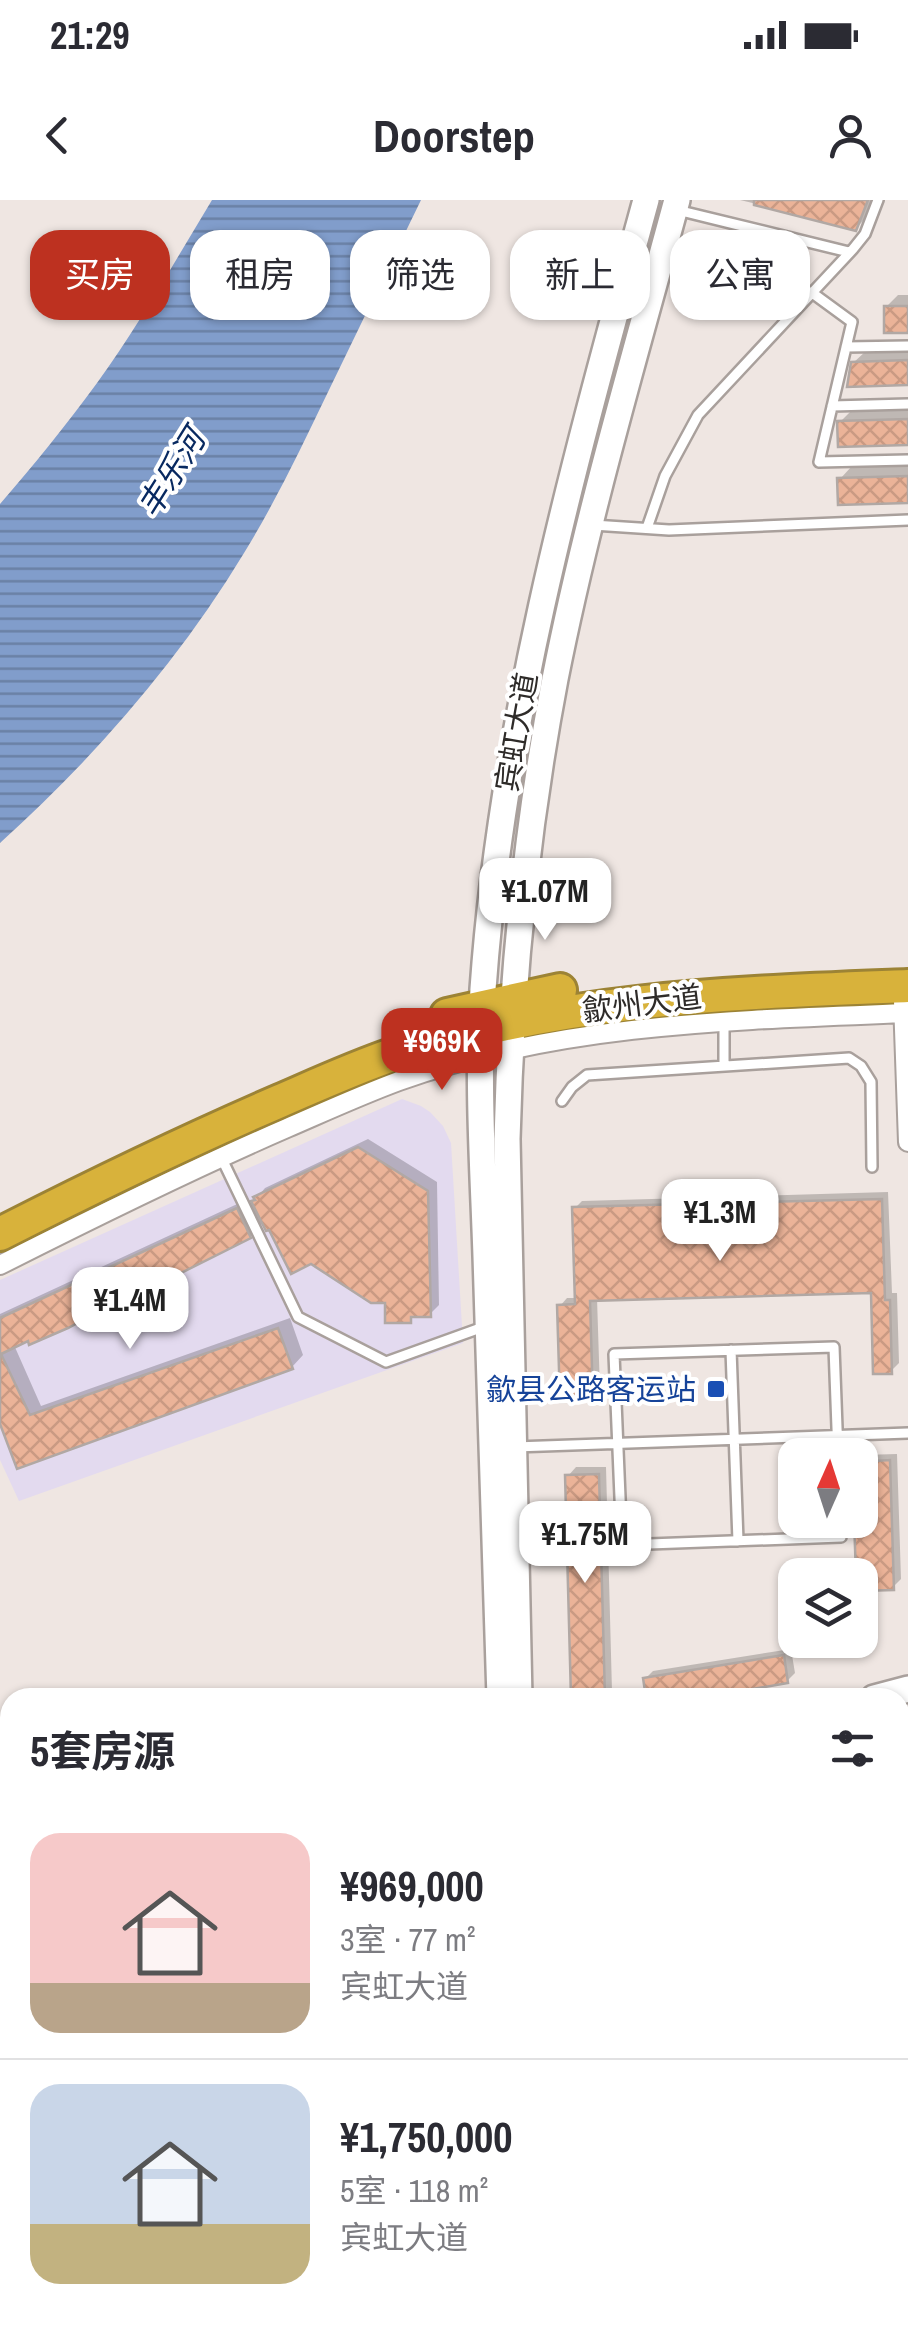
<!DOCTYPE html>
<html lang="zh">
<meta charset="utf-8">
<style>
:root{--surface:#fff;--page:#f2f2f3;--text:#2b2b33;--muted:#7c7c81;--line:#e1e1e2;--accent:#bd3120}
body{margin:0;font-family:"Archivo Narrow","Noto Sans SC",sans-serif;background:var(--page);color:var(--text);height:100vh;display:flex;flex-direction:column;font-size:38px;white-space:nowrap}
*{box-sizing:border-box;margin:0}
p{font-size:32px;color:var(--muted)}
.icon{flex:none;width:55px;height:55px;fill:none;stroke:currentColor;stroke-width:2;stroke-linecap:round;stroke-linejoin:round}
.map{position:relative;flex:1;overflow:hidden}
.details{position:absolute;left:0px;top:1488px;width:910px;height:642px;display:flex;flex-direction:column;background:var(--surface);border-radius:30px 30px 0 0;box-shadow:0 2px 8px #0004}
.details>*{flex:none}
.banner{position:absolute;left:30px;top:30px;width:850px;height:90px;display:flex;gap:20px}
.needle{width:65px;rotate:3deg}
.buttons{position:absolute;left:778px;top:1238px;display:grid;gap:20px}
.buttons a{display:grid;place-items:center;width:100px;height:100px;border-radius:20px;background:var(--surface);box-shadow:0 2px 8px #0004;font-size:50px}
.price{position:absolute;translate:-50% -85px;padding:0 22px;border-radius:20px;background:#fff;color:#222;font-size:32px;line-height:65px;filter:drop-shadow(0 2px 5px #0008)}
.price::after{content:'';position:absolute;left:50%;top:60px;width:30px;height:22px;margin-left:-15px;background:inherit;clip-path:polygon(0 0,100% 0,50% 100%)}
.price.active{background:var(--accent);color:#fff}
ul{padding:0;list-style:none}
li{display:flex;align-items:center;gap:30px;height:250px;padding:0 30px}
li+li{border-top:2px solid var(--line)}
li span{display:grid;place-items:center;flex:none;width:280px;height:200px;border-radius:30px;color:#555}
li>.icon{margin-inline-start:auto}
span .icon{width:120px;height:120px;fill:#fffc;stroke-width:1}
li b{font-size:42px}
h2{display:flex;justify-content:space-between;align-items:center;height:120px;padding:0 30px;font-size:42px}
.chip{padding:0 35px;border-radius:30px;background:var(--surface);box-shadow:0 2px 8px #0004;font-size:35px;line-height:90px}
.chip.active{background:var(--accent);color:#fff}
.status{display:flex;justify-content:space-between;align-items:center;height:70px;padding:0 50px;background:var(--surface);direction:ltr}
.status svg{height:28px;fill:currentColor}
header{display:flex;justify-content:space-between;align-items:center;height:130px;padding:0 30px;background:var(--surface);font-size:45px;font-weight:800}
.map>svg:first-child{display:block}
</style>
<div class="status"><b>21:29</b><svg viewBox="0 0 49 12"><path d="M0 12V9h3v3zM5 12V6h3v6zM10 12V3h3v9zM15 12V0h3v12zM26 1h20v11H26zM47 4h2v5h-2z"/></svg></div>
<header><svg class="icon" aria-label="back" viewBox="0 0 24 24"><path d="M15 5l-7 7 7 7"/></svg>Doorstep<svg class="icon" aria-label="person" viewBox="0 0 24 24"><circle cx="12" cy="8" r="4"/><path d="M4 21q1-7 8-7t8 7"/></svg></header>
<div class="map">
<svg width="908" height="2129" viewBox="0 0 908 2129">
<defs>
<pattern id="forest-crowns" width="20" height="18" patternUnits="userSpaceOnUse" patternTransform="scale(2.5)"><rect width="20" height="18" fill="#94b180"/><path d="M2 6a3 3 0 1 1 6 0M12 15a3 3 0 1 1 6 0" fill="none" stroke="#799069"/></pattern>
<pattern id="water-rules" width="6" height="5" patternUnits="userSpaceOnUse" patternTransform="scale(2.5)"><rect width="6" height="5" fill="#819dcb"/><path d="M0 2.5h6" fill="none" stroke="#6a80a5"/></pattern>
<pattern id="building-cross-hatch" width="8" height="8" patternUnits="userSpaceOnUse" patternTransform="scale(2.5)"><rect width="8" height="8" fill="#ebb398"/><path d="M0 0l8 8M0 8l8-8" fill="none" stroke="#ca9a83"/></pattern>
</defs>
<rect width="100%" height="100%" fill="#efe6e2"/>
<path fill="#e3daef" d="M 402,899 L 421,906 L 430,912 L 443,926 L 451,943 L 463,1143 L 19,1301 L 0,1260 L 0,1080 Z"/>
<path fill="url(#forest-crowns)" d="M 900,1756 L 908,1756 L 908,2129 L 551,2129 L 553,2120 L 900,2120 Z"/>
<path fill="url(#water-rules)" d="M 212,0 L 421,0 C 390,64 359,128 328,192 C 302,246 276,301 244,353 C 178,462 94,558 0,643 L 0,304 C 34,265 66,225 97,183 C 139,125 175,61 212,0 Z"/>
<path fill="#0003" d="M 740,0 L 874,0 L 866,18 L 856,28 Z
M 898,95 L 908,95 L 908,130 L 886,107 Z
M 908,150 L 908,183 L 853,163 L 866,151 Z
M 908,209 L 908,242 L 840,222 L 852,210 Z
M 908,265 L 908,301 L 840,279 L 852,266 Z
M 368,939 L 437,982 L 439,1105 L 430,1114 L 416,1115 L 410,1120 L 388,1100 L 264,1022 L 250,1036 L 91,1110 L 84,1117 L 14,1145 L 41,1206 L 290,1118 L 303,1155 L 292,1167 L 18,1266 L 0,1218 L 0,1114 L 248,999 L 251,1005 L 265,988 Z
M 888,992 L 892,1093 L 897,1093 L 899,1163 L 891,1171 L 874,1090 L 597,1098 L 600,1191 L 592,1198 L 560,1106 L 567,1098 L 577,1098 L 575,1008 L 582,1001 Z
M 897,1254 L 901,1379 L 893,1387 L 860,1388 L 856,1320 L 860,1320 L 860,1257 L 862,1255 Z
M 576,1267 L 606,1267 L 612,1491 L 606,1498 L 574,1498 L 568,1276 Z
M 791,1449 L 795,1473 L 787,1481 L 645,1479 L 653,1471 Z"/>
<path fill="url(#building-cross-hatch)" stroke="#b1a8a4" stroke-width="2.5" d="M 754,0 L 868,0 L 856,31 L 754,5 Z
M 884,106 L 908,106 L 908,133 L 884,133 Z
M 908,160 L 908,185 L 847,187 L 851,162 Z
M 908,219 L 908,245 L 838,247 L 837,221 Z
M 908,276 L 908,303 L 838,305 L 837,278 Z
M 358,947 L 428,991 L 431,1117 L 411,1117 L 411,1123 L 385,1123 L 385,1103 L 371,1103 L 311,1064 L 291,1074 L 269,1030 L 266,1031 L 251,1001 L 255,1000 L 253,997 Z
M 882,999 L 885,1100 L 890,1100 L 892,1174 L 873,1174 L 871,1093 L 590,1101 L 593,1201 L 560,1202 L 557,1105 L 575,1104 L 572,1007 Z
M 237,1008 L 251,1038 L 173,1077 L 84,1116 L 85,1119 L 68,1128 L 29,1145 L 28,1141 L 1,1154 L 30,1215 L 278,1128 L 293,1169 L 17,1269 L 0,1224 L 0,1118 Z
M 890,1260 L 894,1390 L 860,1391 L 860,1375 L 856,1375 L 854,1320 L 860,1320 L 860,1262 Z
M 599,1274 L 605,1498 L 571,1498 L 565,1275 Z
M 784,1455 L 788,1483 L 700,1498 L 646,1498 L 643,1478 Z"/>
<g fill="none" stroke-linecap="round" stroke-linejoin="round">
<g stroke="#a9a09c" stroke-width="14">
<path id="lane" d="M 677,10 L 849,52
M 811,92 L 852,122 L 819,262 L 908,260
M 846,147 L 908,146
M 832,206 L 908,204
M 593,325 L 669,330 L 908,320
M 647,328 L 665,276 L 698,215 L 853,49 L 865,34 L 878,0
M 724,821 L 724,866
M 562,901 L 572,887 L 587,875 L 849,858 L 861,866 L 871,882 L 872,967
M 221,957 L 298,1117 L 386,1162 L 486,1126
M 731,1150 L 738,1341
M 515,1247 L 908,1233
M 838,1255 L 834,1147 L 614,1154 L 622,1345 L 841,1337 L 841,1320"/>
</g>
<g stroke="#a9a09c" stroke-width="22">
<path id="street" d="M 903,801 L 908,942
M 0,1065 C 95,1017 190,970 287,928 C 324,912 361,895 399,881 C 562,823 738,820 908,813"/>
</g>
<g stroke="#a9a09c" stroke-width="30">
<path id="secondary" d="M 500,1498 C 496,1350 490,1203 486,1056 C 483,967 477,878 483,789 C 502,519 575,260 646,0
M 519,1498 L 507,939 C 511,784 526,631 555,479 C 587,317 634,159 677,0
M 874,1498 L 908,1489
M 436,2129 L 440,2120
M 457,2129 L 461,2120"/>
</g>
<g stroke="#9c8335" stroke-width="38">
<path id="highway" d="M 447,815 L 560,790
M 0,1034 C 92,987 185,942 280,901 C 317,885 354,868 392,855 C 560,798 733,793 908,786"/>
</g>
<use href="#lane" stroke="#fff" stroke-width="9"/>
<use href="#street" stroke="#fff" stroke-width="18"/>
<use href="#secondary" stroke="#fff" stroke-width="25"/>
<use href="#highway" stroke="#d8b23b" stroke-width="32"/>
<path stroke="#847e7c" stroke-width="5" stroke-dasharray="15 8" stroke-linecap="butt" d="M 900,1598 L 908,1596
M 0,1809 L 10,1807"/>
</g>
<rect fill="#1a4fb4" stroke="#fff" stroke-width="4" x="706" y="1179" width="20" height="20" rx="5"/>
<g text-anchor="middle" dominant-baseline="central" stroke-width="8" stroke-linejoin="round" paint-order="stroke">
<g font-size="30" fill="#2e2b29" stroke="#fff">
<text transform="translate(516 532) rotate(-80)">宾虹大道</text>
<text transform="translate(642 803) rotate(-7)">歙州大道</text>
</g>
<g font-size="30" fill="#164399" stroke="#fff" text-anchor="end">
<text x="696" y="1189">歙县公路客运站</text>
</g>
<g font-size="32" font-style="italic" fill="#082960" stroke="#fff">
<text transform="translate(171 273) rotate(-58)">丰乐河</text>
</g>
</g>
</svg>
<div class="buttons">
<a><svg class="needle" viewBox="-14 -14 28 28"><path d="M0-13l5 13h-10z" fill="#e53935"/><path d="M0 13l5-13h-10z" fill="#7c7c81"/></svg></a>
<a><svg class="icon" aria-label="layers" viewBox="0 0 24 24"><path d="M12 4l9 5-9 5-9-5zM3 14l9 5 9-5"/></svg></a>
</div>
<b class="price" style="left:545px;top:743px">¥1.07M</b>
<b class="price active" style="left:442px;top:893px">¥969K</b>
<b class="price" style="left:720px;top:1064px">¥1.3M</b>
<b class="price" style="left:130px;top:1152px">¥1.4M</b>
<b class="price" style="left:585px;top:1386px">¥1.75M</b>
<div class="banner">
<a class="chip active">买房</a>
<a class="chip">租房</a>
<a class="chip">筛选</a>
<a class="chip">新上</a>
<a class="chip">公寓</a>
</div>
<section class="details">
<h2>5套房源<svg class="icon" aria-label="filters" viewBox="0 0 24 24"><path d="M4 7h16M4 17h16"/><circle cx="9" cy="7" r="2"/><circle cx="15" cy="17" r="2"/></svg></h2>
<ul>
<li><span style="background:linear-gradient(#f6c9c9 75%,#b9a48a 0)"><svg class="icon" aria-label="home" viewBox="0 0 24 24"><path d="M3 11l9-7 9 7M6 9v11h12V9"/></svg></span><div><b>¥969,000</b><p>3室 · 77 m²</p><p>宾虹大道</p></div></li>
<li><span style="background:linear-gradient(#c9d6e8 70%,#c2b280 0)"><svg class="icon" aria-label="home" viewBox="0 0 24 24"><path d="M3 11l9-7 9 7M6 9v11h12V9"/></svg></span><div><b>¥1,750,000</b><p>5室 · 118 m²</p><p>宾虹大道</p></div></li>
</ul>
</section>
</div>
